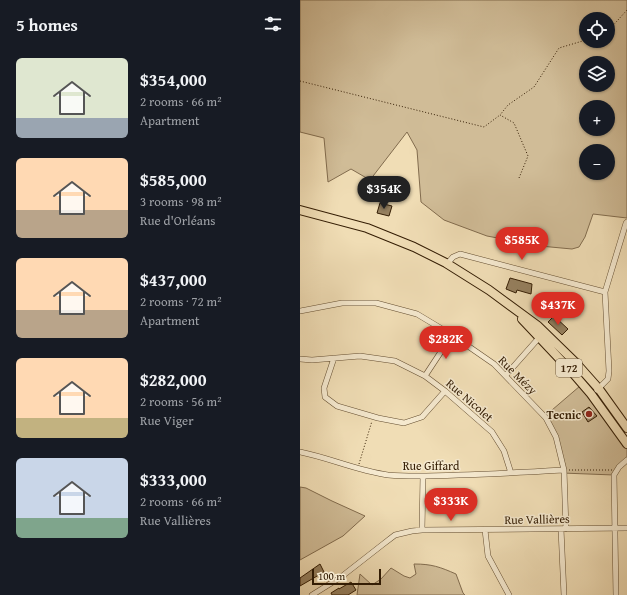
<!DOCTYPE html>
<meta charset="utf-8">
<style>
:root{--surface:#171b24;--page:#242831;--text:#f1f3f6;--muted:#9ea1a6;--accent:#d93025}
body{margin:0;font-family:"Gentium Book Plus",serif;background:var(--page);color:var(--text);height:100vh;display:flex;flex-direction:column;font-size:15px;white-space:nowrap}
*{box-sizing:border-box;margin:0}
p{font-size:13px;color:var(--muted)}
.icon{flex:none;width:22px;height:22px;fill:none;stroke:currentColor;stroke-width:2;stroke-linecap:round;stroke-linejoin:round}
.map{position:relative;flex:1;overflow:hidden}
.drawer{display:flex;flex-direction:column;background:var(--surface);width:300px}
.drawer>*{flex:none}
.buttons{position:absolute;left:279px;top:12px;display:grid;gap:8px}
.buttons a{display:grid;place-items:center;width:36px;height:36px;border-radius:50%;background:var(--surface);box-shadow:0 1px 3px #0004;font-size:20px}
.scale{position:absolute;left:12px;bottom:10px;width:69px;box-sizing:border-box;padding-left:4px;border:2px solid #341d04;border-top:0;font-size:11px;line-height:14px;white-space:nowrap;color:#341d04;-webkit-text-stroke:3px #f5e9cf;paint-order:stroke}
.price{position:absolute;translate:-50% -34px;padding:0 9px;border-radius:14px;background:var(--accent);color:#fff;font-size:13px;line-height:26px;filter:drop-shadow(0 1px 2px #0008)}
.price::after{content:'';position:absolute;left:50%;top:24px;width:12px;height:9px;margin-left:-6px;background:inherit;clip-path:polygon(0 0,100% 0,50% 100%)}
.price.on{background:#222;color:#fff}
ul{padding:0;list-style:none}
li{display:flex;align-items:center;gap:12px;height:100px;padding:0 16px}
li span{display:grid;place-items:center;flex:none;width:112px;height:80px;border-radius:6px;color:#555}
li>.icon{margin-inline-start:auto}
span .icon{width:48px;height:48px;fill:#fffc;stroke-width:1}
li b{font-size:17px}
h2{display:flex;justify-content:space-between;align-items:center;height:48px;padding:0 16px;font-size:17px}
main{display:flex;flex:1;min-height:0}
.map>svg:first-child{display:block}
</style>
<main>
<section class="drawer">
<h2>5 homes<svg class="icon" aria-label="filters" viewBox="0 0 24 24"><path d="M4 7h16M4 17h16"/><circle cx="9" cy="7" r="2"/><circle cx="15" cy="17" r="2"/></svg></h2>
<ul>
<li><span style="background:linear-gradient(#dfe7d0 75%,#9aa5b1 0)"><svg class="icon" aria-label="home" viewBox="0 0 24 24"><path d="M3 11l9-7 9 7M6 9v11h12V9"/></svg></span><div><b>$354,000</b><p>2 rooms · 66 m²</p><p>Apartment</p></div></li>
<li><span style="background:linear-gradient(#ffd9b3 65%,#b9a48a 0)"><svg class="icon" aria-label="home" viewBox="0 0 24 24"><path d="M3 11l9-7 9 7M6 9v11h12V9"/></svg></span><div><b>$585,000</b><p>3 rooms · 98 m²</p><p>Rue d'Orléans</p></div></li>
<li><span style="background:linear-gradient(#ffd9b3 65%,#b9a48a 0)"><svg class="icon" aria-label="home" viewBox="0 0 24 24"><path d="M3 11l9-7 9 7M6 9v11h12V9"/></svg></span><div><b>$437,000</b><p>2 rooms · 72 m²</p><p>Apartment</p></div></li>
<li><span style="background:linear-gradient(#ffd9b3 75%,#c2b280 0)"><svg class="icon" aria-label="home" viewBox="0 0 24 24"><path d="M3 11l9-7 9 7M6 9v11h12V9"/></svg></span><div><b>$282,000</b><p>2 rooms · 56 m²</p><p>Rue Viger</p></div></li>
<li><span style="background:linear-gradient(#c9d6e8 75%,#7fa58c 0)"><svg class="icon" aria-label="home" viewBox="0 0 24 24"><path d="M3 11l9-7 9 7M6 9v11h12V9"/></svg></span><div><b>$333,000</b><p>2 rooms · 66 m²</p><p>Rue Vallières</p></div></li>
</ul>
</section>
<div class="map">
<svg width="327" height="595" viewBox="0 0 327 595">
<rect width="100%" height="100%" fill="#f0ddb5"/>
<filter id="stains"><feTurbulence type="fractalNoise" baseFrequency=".005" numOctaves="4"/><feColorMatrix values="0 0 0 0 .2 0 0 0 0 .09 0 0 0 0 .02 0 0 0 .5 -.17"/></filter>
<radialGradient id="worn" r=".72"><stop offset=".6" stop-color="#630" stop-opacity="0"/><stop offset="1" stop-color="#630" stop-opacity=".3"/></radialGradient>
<path fill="#d0bc97" stroke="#826c4e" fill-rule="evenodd" d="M 0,0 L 327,0 L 327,218 L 293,214 L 285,237 L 279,247 L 272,249 L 240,246 L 187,236 L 144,220 L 121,202 L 117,150 L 107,132 L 70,180 L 51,169 L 28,182 L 24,138 L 0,132 ZM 286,19 L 308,19 L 308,41 L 286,41 ZM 286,63 L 308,63 L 308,85 L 286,85 ZM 286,107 L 308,107 L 308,129 L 286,129 ZM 286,151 L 308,151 L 308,173 L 286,173 Z
M 280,386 L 327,449 L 327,459 L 314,475 L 262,473 L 256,437 L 245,416 Z
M 0,487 L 6,488 L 32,501 L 65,516 L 43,536 L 0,560 Z
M 114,564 C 132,564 140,567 156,574 L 163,593 L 165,595 L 57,595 L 60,574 L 72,585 L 81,579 L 91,568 L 104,576 L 110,578 L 116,574 Z"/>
<path fill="#968160" stroke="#341d04" d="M 80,203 L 92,206 L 89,216 L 77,213 Z
M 210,278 L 232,284 L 231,294 L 217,290 L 216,293 L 206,289 Z
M 254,316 L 268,329 L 262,335 L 248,322 Z
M 289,407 L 297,416 L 288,422 L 282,412 Z
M 20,564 L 24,572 L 0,586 L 0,578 Z
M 51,582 L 56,590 L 48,595 L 32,595 L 31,593 L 39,588 L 39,589 Z"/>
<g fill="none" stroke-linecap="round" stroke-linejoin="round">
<g stroke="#634d30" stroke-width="6">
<path id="minor" d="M 147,264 L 153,257 L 160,254 L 305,292
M 0,311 L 42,303 L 76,303 L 117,314 L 152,335 L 194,364 L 246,418 L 256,437 L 264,470 L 266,529
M 34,358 L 24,388 L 25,397 L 37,406 L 78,418 L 104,423 L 122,417 L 145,391
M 0,359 L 12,360 L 60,356 L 95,361 L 125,376 L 145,391 L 192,432 L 204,451 L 211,473
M 206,375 L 237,340
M 125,376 L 152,335
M 297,390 L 308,379 L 309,371 L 305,292 L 326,223 L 327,222
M 0,452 C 30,458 58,471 88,475 C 111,477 135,476 158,475 C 193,474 229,472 264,470
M 261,529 L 264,595
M 122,530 L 123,476
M 185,530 L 188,556 L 209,595
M 12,595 L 41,577 L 82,545 L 95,535 L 112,531 L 122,530 L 327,528
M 316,595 L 314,475 L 319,467 L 327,460"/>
</g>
<g stroke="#341d04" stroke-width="10">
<path id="primary" d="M 0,210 L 67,228 L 114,247 L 146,263 L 189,290 L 238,326 L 275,362 L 299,389 L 327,428
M 222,319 L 272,372 L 291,394 L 327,444"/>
</g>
<path stroke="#341d04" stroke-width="1" stroke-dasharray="1 2" stroke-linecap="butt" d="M 308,31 L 327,10
M 0,81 L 184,127 L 200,115
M 219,178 L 228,156 L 214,123 L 200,115 L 208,105 L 234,87 L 259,48 L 286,40
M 59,464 L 72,421
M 269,470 L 312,470"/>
<use href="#minor" stroke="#f5e9cf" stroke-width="5"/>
<use href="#primary" stroke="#f0ddb5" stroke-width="8"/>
</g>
<circle fill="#8f2418" stroke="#f5e9cf" stroke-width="1.5" cx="289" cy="414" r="4"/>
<g text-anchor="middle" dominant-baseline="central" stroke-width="3" stroke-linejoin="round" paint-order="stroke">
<rect fill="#f5e9cf" stroke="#6e5a41" stroke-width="1" x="256" y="359" width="26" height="18" rx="3"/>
<g font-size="11" font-weight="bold" fill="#341d04">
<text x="269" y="368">172</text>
</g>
<g font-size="12" fill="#341d04" stroke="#f5e9cf">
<text transform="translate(218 375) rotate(45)">Rue Mézy</text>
<text transform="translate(170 400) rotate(41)">Rue Nicolet</text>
<text x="131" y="465">Rue Giffard</text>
<text transform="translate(237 519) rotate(-1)">Rue Vallières</text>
</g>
<g font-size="12" font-weight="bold" fill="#341d04" stroke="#f5e9cf" text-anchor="end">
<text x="281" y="414">Tecnic</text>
</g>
</g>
<rect width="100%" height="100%" filter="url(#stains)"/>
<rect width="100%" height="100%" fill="url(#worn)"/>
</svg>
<div class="buttons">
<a><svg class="icon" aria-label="locate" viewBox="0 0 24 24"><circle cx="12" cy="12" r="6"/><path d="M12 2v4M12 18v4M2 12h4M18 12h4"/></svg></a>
<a><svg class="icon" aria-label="layers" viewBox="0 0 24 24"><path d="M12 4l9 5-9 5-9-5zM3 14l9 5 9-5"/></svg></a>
<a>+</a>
<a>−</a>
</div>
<div class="scale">100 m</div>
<b class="price on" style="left:84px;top:210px">$354K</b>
<b class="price" style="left:222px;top:261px">$585K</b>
<b class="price" style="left:258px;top:326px">$437K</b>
<b class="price" style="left:146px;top:360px">$282K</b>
<b class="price" style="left:151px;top:522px">$333K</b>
</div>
</main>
